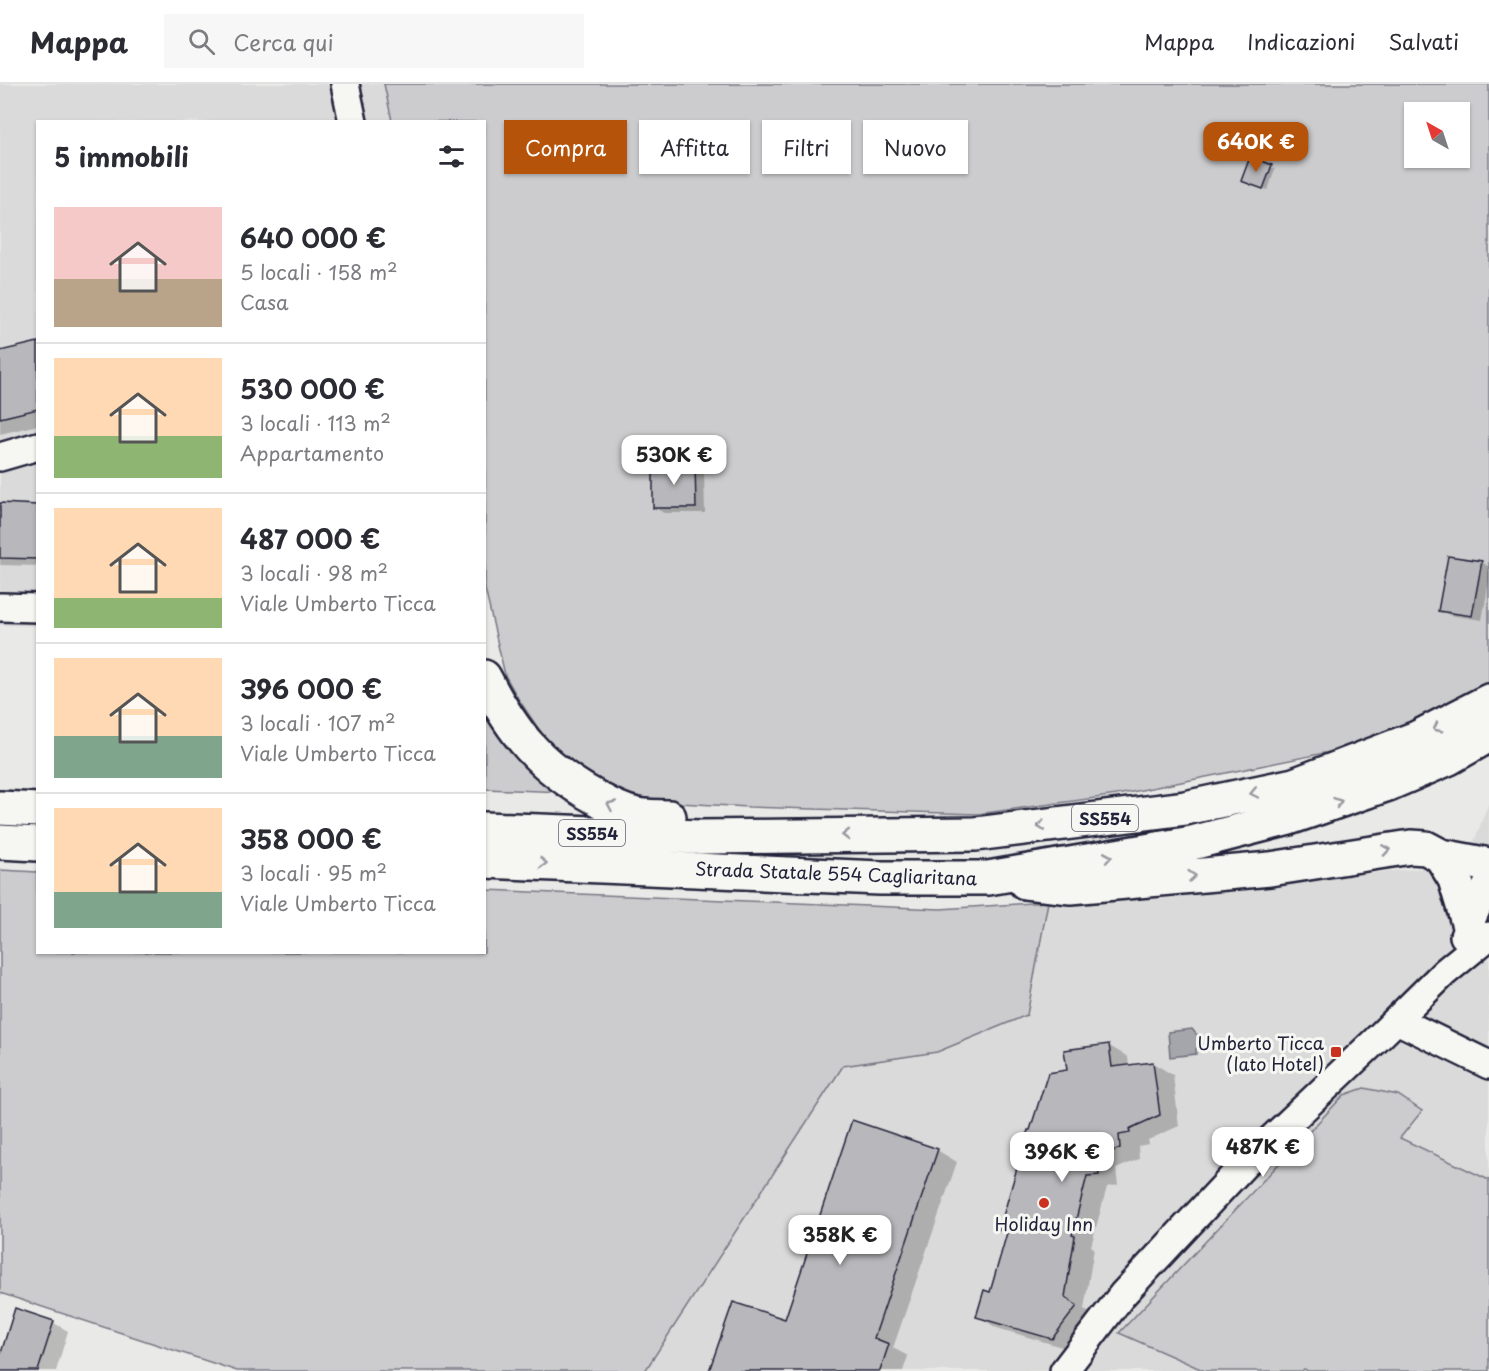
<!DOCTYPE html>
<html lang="it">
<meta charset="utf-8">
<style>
:root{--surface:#fff;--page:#f7f7f7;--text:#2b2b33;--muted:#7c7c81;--line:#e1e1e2;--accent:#b45309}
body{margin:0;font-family:"Playpen Sans",sans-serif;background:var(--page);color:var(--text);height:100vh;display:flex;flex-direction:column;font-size:22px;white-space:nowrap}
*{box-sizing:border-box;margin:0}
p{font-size:20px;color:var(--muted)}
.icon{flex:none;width:33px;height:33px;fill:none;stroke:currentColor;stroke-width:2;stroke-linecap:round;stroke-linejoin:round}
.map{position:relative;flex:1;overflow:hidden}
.details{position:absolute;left:36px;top:36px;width:450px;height:834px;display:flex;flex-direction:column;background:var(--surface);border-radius:0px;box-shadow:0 2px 4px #0004}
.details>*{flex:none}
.guide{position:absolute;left:504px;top:36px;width:570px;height:54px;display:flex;gap:12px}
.needle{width:39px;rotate:321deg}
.buttons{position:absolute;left:1404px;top:18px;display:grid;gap:12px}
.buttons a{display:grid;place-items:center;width:66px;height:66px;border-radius:0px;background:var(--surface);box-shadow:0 2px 4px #0004;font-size:30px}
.price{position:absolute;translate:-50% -51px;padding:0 14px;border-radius:12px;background:#fff;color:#222;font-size:20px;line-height:39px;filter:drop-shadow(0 2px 3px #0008)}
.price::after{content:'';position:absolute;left:50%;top:36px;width:18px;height:14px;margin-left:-9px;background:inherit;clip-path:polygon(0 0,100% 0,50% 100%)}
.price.on{background:var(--accent);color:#fff}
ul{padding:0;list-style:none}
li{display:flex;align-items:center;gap:18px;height:150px;padding:0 18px}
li+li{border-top:2px solid var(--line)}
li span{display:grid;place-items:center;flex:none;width:168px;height:120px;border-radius:0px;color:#555}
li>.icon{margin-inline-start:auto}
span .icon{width:72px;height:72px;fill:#fffc;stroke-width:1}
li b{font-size:26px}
h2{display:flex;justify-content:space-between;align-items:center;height:72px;padding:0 18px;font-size:26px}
.tag{padding:0 21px;border-radius:0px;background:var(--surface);box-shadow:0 2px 4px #0004;font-size:21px;line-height:54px}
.tag.on{background:var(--accent);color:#fff}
header{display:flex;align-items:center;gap:36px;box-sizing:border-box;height:84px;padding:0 30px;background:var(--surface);border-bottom:2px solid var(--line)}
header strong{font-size:28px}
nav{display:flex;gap:33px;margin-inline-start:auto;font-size:21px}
.search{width:420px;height:54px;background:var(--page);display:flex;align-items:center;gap:15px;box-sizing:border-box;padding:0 21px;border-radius:0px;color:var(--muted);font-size:22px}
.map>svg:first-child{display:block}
</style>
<header>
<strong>Mappa</strong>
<div class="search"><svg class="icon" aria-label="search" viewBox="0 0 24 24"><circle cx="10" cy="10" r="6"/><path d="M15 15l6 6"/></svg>Cerca qui</div>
<nav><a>Mappa</a><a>Indicazioni</a><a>Salvati</a></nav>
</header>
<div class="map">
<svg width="1489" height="1287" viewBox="0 0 1489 1287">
<rect width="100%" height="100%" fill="#e9e9e7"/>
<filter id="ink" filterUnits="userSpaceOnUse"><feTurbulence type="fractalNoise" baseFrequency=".0167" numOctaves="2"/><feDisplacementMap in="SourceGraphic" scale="12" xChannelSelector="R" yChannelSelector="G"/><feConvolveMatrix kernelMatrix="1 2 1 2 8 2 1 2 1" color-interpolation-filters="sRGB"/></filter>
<g filter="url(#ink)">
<path fill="#dadada" d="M 0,0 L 384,0 L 392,37 L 38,38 L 37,542 L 0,541 Z
M 1489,718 L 1489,1096 L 1399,1054 L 1422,1027 L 1129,1254 L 1205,1287 L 645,1287 L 843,981 L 937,968 L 1027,931 L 1048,818 L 1297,797 L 1423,784 L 1472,763 Z"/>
<path fill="#ccccce" stroke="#777784" stroke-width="1.5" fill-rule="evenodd" d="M 384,0 L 1489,0 L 1489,602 L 1391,648 L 1344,665 L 1117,711 L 978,730 L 749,723 L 644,717 L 608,704 L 578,686 L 542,650 L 519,616 L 505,591 L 485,505 L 484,38 L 392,37 ZM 1414,28 L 1460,28 L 1460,74 L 1414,74 Z
M 484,614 L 563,708 L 485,705 Z
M 0,786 L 37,788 L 38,868 L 484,868 L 485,806 L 940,825 L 1048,818 L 1027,931 L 937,968 L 843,982 L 645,1287 L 237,1287 L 0,1209 Z
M 1364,1004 L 1398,1011 L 1422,1027 L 1400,1054 L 1489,1096 L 1489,1287 L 1308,1287 L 1304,1285 L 1302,1287 L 1205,1287 L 1119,1249 L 1344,1011 Z"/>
<path fill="#a5a5ac" stroke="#71717f" stroke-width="1.5" d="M 1192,945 L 1196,950 L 1201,952 L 1202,961 L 1196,965 L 1196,970 L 1170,973 L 1168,948 Z"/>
<path fill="#0003" d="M 1271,83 L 1275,85 L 1268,106 L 1247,99 Z
M 38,260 L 38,341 L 0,350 L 0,269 Z
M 694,380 L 704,386 L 705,429 L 664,429 L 655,424 Z
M 0,421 L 38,422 L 38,482 L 0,481 Z
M 1449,473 L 1482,478 L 1489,483 L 1489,497 L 1482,536 L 1449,531 L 1440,526 Z
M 1108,961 L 1128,973 L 1129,983 L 1153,979 L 1173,991 L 1179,1042 L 1148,1056 L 1149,1060 L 1138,1062 L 1139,1075 L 1116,1085 L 1118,1101 L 1107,1103 L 1091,1162 L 1094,1164 L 1084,1225 L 1096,1234 L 1072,1266 L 997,1244 L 977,1232 L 991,1210 L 1069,988 Z
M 937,1066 L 957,1078 L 893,1264 L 908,1272 L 903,1287 L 711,1287 L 786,1237 Z
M 16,1226 L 54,1239 L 68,1247 L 56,1287 L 0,1287 L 0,1277 Z"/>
<path fill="#b8b8bc" stroke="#22223b" stroke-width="1.5" d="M 1250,73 L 1272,81 L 1263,105 L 1241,97 Z
M 38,258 L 38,325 L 0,334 L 0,267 Z
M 653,379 L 695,379 L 696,424 L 653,424 Z
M 0,419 L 38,421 L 38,475 L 0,474 Z
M 1448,472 L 1482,477 L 1472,532 L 1438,527 Z
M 1109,960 L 1112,983 L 1153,978 L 1160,1031 L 1129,1045 L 1130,1049 L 1119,1051 L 1120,1064 L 1097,1074 L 1099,1091 L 1087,1092 L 1072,1151 L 1075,1152 L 1065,1213 L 1077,1222 L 1052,1255 L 976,1233 L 984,1206 L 990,1208 L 1007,1149 L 999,1146 L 1028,1046 L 1030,1046 L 1048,989 L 1067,986 L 1064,966 Z
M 852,1036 L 938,1065 L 874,1254 L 889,1260 L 880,1287 L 709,1287 L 733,1218 L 785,1235 Z
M 15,1224 L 54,1237 L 38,1287 L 0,1287 L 0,1272 Z"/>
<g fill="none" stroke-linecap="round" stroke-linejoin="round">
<g stroke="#22223b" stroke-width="32">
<path id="minor" d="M 345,0 L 353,38
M 0,373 L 38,362
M 0,523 L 38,524
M 1464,852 L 1489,797
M 1397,936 L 1489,981
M 1064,1287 L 1123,1210 L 1243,1082 L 1375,957 L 1445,888 L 1489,852"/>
</g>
<g stroke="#22223b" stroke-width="38">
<path id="highway" d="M 484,593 C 513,649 539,682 595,713 C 607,720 622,728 637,731 C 647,733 659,733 669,733
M 0,724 L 38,726
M 484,745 L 700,753 L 975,750 L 1185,724 L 1294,701 L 1417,654 L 1489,617
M 0,758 L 38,760
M 1441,772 L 1455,795 L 1469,842
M 484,777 L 880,794 L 988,794 L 1192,759 L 1289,734 L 1388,700 L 1449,674 L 1489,651
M 1025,798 L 1071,803 L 1270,785 L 1411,763 L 1426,764 L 1441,772 L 1489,781"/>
</g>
<use href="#minor" stroke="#f6f6f2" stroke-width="27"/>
<use href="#highway" stroke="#f6f6f2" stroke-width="33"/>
</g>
<defs><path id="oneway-chevron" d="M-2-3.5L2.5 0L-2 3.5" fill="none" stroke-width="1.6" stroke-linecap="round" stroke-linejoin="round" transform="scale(1.5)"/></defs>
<g stroke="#9797a0">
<use href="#oneway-chevron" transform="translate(1437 644) rotate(152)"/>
<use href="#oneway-chevron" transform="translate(1254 709) rotate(168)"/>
<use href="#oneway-chevron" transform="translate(1338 718) rotate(-19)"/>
<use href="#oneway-chevron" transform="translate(611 721) rotate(-156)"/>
<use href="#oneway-chevron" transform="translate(1041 742) rotate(173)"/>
<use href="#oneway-chevron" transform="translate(846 751) rotate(179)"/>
<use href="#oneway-chevron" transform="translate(1386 766) rotate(-9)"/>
<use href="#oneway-chevron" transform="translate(1108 773) rotate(-10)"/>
<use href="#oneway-chevron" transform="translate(543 779) rotate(2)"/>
<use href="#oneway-chevron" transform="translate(1192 792) rotate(-5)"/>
</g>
</g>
<g fill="#c8321e" stroke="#f6f6f2" stroke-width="2">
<rect x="1330" y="962" width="12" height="12" rx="3"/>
<circle cx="1044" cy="1119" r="6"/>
</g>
<g text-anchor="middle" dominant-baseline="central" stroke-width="6" stroke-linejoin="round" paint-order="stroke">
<g fill="#f6f6f2" stroke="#626272" stroke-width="1.5">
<rect x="1072" y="721" width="66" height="26" rx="4.5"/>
<rect x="559" y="736" width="66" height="26" rx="4.5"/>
</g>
<g font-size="16" font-weight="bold" fill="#22223b">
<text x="1105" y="734">SS554</text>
<text x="592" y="749">SS554</text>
</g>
<g font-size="18" fill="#22223b" stroke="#f6f6f2">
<text transform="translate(836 789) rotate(2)">Strada Statale 554 Cagliaritana</text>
</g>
<g font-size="18" fill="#22223b" stroke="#f6f6f2" text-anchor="end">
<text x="1324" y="958">Umberto Ticca<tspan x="1324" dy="21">(lato Hotel)</tspan></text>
<text x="1044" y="1139" text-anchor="middle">Holiday Inn</text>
</g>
</g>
</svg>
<div class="buttons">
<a><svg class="needle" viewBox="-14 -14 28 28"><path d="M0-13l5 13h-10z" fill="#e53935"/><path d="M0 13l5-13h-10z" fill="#7c7c81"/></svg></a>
</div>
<b class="price on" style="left:1256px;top:89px">640K €</b>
<b class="price" style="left:674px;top:402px">530K €</b>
<b class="price" style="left:1263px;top:1094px">487K €</b>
<b class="price" style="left:1062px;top:1099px">396K €</b>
<b class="price" style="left:840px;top:1182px">358K €</b>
<div class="guide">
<a class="tag on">Compra</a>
<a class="tag">Affitta</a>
<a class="tag">Filtri</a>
<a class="tag">Nuovo</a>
</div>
<section class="details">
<h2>5 immobili<svg class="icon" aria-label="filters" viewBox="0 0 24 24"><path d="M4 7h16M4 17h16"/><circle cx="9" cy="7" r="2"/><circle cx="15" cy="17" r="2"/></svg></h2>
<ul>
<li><span style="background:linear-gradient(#f6c9c9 60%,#b9a48a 0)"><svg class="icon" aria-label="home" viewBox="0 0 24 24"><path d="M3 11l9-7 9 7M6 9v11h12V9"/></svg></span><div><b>640 000 €</b><p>5 locali · 158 m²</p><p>Casa</p></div></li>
<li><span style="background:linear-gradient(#ffd9b3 65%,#8fb573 0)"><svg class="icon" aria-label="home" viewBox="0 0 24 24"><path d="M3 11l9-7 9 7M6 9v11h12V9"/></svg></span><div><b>530 000 €</b><p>3 locali · 113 m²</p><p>Appartamento</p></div></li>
<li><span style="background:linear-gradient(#ffd9b3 75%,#8fb573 0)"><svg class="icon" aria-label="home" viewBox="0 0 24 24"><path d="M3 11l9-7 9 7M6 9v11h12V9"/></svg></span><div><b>487 000 €</b><p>3 locali · 98 m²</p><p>Viale Umberto Ticca</p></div></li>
<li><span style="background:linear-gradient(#ffd9b3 65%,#7fa58c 0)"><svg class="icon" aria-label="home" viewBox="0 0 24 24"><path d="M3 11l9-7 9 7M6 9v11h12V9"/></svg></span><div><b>396 000 €</b><p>3 locali · 107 m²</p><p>Viale Umberto Ticca</p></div></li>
<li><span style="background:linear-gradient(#ffd9b3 70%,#7fa58c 0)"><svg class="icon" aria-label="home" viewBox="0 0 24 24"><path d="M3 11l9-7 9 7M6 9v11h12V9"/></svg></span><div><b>358 000 €</b><p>3 locali · 95 m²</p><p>Viale Umberto Ticca</p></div></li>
</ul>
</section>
</div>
